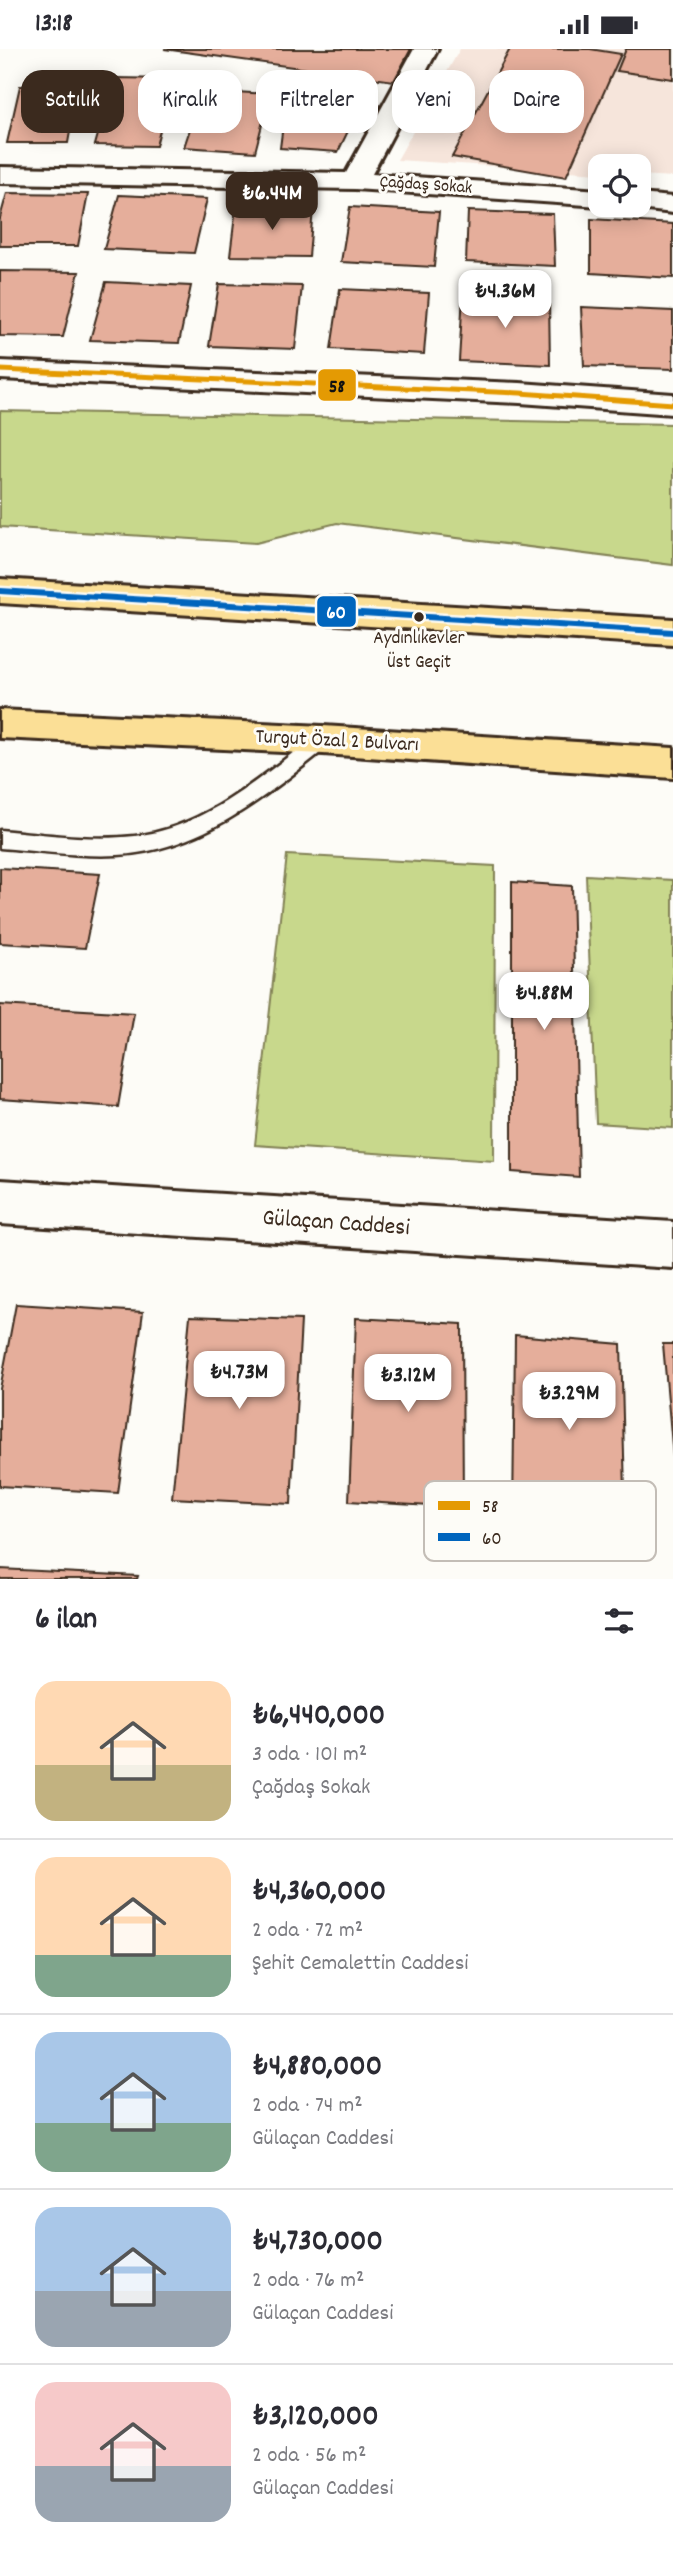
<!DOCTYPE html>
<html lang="tr">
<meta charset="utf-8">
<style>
:root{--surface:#fff;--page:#f2f2f3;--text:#2b2b33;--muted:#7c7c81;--line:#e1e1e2;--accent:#3b2a1e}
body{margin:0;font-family:Dekko,sans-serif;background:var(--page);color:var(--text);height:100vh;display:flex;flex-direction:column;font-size:26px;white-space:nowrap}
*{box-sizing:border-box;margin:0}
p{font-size:23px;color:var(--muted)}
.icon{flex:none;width:38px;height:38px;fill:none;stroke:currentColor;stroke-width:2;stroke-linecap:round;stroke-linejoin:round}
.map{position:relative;height:1530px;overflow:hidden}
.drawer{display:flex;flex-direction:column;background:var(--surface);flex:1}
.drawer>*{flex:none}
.top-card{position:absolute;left:21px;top:21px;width:632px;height:63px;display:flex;gap:14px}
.fabs{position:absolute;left:588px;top:105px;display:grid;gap:14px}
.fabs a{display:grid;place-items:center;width:63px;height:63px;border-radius:14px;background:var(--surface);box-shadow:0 4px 18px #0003;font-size:35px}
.price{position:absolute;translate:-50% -60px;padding:0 16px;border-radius:14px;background:#fff;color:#222;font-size:23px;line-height:46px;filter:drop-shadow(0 2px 4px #0008)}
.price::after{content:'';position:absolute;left:50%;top:42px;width:21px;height:16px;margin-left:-10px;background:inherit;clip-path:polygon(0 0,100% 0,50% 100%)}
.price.active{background:var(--accent);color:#fff}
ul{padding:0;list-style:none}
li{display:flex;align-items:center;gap:21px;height:175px;padding:0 35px}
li+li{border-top:2px solid var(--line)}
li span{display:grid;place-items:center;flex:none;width:196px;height:140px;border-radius:21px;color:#555}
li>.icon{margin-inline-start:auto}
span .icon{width:84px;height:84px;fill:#fffc;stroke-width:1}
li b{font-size:30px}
h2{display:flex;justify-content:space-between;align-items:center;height:84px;padding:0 35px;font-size:30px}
.chip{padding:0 24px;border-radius:21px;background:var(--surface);box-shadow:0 4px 18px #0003;font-size:24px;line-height:63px}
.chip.active{background:var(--accent);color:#fff}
.status{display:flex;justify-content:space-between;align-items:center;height:49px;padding:0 35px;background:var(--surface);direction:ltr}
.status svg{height:19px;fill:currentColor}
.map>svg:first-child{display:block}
</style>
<div class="status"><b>13:18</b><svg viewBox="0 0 49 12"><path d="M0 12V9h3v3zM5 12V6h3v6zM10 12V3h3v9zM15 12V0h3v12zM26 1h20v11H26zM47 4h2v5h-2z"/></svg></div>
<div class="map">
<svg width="673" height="1530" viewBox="0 0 673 1530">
<rect width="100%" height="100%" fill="#fdfcf7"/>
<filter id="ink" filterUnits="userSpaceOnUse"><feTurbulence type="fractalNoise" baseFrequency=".0143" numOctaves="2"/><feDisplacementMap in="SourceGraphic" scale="14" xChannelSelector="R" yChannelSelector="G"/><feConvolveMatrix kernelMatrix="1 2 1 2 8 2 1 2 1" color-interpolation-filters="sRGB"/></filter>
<g filter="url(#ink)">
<path fill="#f6e5db" d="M 460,0 L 673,0 L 673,128 L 639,126 L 639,117 L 600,117 L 600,124 L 397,111 Z"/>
<path fill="#c8d88c" stroke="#828155" stroke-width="2" d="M 0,362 L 673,375 L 673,516 L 337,474 L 256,494 L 0,478 Z
M 287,806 L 495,817 L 494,1112 L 255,1096 Z
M 586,826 L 673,831 L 673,1079 L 596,1074 Z"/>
<path fill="#e5ae9b" stroke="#3b2a1e" stroke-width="2" d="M 164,0 L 411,0 L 394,32 Z
M 510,0 L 590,0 L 621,5 L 566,128 L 452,108 Z
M 626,0 L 673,0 L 673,30 L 617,22 Z
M 114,29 L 173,30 L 156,97 L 95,96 Z
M 20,37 L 78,37 L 68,94 L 7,94 Z
M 203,41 L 270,45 L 255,103 L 184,98 Z
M 286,52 L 362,53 L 338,103 L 280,99 Z
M 7,144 L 88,145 L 78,197 L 0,197 L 0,169 Z
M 119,146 L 207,150 L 194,204 L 104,200 Z
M 236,158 L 313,159 L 309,208 L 230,207 Z
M 350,158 L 439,163 L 434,218 L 341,213 Z
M 468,162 L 553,165 L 555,217 L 466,213 Z
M 591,170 L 673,175 L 673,229 L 591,224 Z
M 0,222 L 79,223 L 63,288 L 0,287 Z
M 106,233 L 191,237 L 179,294 L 90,291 Z
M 219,235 L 302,237 L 295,300 L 209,297 Z
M 340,240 L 429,244 L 424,305 L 331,300 Z
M 463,245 L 549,249 L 550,316 L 459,312 Z
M 581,258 L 673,262 L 673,320 L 584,317 Z
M 0,819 L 100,825 L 85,899 L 0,894 Z
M 512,833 L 572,837 L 579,1128 L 512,1123 Z
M 0,956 L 134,964 L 118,1058 L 0,1050 Z
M 16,1255 L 143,1263 L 118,1444 L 0,1437 L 0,1340 Z
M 190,1267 L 301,1271 L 291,1455 L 172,1449 Z
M 356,1269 L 462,1275 L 463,1459 L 349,1452 Z
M 515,1286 L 621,1295 L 626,1480 L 513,1469 Z
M 663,1295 L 673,1295 L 673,1408 Z
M 0,1520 L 138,1527 L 137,1530 L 0,1530 Z"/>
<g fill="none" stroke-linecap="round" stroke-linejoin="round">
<g stroke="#3b2a1e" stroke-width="5">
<path id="service" d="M 323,683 L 330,686 L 333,691 L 330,696 C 267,746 203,801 118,806 C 79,808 39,802 0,799 L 0,781 C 45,785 90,792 135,787 C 205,779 262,727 316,686 Z"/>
</g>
<g stroke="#3b2a1e" stroke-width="6">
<path id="minor" d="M 414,0 L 438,0 L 372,125 L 600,141 L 600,156 L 605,156 L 600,157 L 355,140 L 0,134 L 0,118 L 346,124 Z
M 639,145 L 673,148 L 673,164 L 630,159 L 628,156 L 639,156 Z
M 0,1131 L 673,1173 L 673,1219 L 0,1175 Z"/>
</g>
<g stroke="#3b2a1e" stroke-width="6">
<path id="tertiary" d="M 0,312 L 520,334 L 673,345 L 673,365 L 520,354 L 0,330 Z"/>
</g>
<g stroke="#3b2a1e" stroke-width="6">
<path id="trunk" d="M 0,530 L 673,570 L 673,596 L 0,554 Z
M 0,661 L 323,677 L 673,699 L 673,729 L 323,705 L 0,689 Z"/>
</g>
<use href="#service" fill="#fdfcf7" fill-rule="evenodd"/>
<use href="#minor" fill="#fdfcf7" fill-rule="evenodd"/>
<use href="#tertiary" fill="#fdfcf7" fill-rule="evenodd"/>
<use href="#trunk" fill="#fbdf96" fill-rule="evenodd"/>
<g stroke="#fdfcf7" stroke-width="9">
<path id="bus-1" d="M 0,321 L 520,344 L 673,355"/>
</g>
<g stroke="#fdfcf7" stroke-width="11">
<path id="bus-2" d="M 0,542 L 673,583"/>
</g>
<use href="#bus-1" stroke="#e49a03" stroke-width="5"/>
<use href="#bus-2" stroke="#0065bd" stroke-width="6"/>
</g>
</g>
<circle fill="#3b2a1e" stroke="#fdfcf7" stroke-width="2.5" cx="419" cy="568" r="6"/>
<g text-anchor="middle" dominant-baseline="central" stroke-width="6" stroke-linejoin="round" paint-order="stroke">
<g font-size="18" fill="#3b2a1e" stroke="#fdfcf7">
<text transform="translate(426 137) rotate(4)">Çağdaş Sokak</text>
</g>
<g font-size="19" fill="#3b2a1e" stroke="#fdfcf7">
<text x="419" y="590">Aydınlıkevler<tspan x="419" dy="24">Üst Geçit</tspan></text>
</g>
<g font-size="21" fill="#3b2a1e" stroke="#fdfcf7">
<text transform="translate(337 693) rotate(3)">Turgut Özal 2 Bulvarı</text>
</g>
<g font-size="24" fill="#3b2a1e" stroke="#fdfcf7">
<text transform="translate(336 1175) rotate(4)">Gülaçan Caddesi</text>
</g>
</g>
<rect x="424" y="1432" width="232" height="80" rx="10" fill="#fdfcf7" stroke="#c3bdb6" stroke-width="2"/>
<rect x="438" y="1452" width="32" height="9" fill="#e49a03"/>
<rect x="438" y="1484" width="32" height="8" fill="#0065bd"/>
<g font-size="19" fill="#3b2a1e">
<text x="482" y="1463">58</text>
<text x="482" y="1495">60</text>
</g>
<g stroke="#fdfcf7" stroke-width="2.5">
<rect x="317" y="319" width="40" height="34" rx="7" fill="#e49a03"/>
<rect x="316" y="546" width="41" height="33" rx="7" fill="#0065bd"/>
</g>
<g font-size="19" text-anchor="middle" font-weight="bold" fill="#fff">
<text x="336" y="569">60</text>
</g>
<g font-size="19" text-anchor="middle" font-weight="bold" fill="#111">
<text x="337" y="343">58</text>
</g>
</svg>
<div class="fabs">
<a><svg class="icon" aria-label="locate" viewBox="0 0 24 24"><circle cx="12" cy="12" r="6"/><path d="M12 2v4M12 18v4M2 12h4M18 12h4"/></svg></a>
</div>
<b class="price active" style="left:272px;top:183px">₺6.44M</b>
<b class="price" style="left:505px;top:281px">₺4.36M</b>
<b class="price" style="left:544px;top:983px">₺4.88M</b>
<b class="price" style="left:239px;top:1362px">₺4.73M</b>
<b class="price" style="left:408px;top:1365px">₺3.12M</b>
<b class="price" style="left:569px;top:1383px">₺3.29M</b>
<div class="top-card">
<a class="chip active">Satılık</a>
<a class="chip">Kiralık</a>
<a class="chip">Filtreler</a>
<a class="chip">Yeni</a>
<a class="chip">Daire</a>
</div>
</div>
<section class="drawer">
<h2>6 ilan<svg class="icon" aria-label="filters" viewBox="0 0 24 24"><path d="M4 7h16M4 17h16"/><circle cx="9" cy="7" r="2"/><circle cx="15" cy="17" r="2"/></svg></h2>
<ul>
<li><span style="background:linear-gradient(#ffd9b3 60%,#c2b280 0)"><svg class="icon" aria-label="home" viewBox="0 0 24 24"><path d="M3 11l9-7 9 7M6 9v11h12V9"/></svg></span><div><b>₺6,440,000</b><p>3 oda · 101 m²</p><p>Çağdaş Sokak</p></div></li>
<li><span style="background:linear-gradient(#ffd9b3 70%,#7fa58c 0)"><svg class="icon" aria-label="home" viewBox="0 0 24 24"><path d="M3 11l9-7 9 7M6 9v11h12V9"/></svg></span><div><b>₺4,360,000</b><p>2 oda · 72 m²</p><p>Şehit Cemalettin Caddesi</p></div></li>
<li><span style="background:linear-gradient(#a9c7e8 65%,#7fa58c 0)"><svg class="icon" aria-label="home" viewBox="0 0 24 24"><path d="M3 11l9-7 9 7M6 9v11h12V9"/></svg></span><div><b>₺4,880,000</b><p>2 oda · 74 m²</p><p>Gülaçan Caddesi</p></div></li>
<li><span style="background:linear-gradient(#a9c7e8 60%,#9aa5b1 0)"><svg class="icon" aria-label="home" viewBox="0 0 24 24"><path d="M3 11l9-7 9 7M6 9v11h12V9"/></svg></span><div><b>₺4,730,000</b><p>2 oda · 76 m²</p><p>Gülaçan Caddesi</p></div></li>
<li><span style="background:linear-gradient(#f6c9c9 60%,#9aa5b1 0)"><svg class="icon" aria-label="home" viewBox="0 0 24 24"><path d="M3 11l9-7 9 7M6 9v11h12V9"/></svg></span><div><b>₺3,120,000</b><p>2 oda · 56 m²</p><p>Gülaçan Caddesi</p></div></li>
</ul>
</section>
